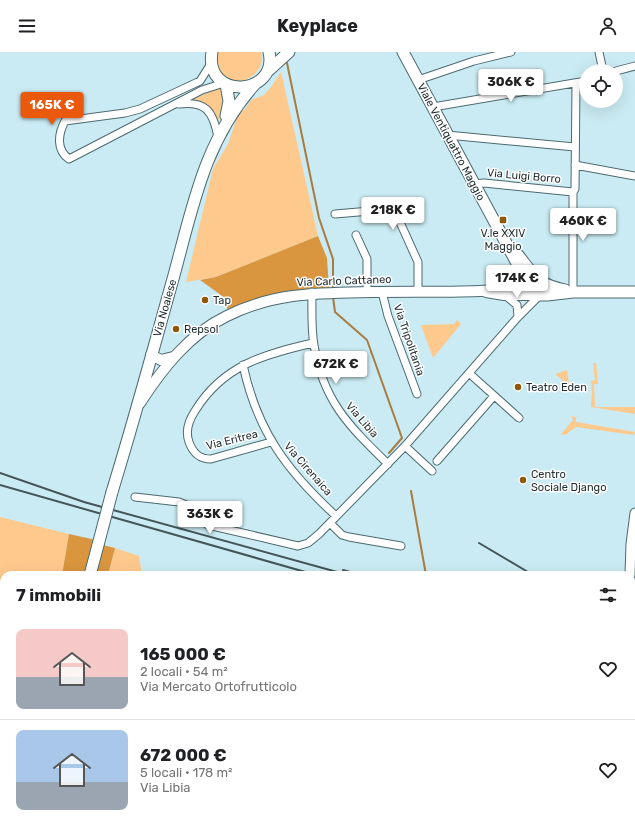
<!DOCTYPE html>
<html lang="it">
<meta charset="utf-8">
<style>
:root{--surface:#fff;--page:#f6f6f6;--text:#202124;--muted:#757577;--line:#e0e0e0;--accent:#ea580c}
body{margin:0;font-family:Rubik,sans-serif;background:var(--page);color:var(--text);height:100vh;display:flex;flex-direction:column;font-size:15px;white-space:nowrap}
*{box-sizing:border-box;margin:0}
p{font-size:13px;color:var(--muted)}
.icon{flex:none;width:22px;height:22px;fill:none;stroke:currentColor;stroke-width:2;stroke-linecap:round;stroke-linejoin:round}
.map{position:relative;flex:1;overflow:hidden}
.panel{position:absolute;left:0px;top:519px;width:635px;height:256px;display:flex;flex-direction:column;background:var(--surface);border-radius:12px 12px 0 0;box-shadow:0 4px 16px #0002}
.panel>*{flex:none}
.fabs{position:absolute;left:579px;top:12px;display:grid;gap:8px}
.fabs a{display:grid;place-items:center;width:44px;height:44px;border-radius:50%;background:var(--surface);box-shadow:0 4px 16px #0002;font-size:20px}
.price{position:absolute;translate:-50% -34px;padding:0 9px;border-radius:4px;background:#fff;color:#222;font-size:13px;line-height:26px;filter:drop-shadow(0 1px 2px #0008)}
.price::after{content:'';position:absolute;left:50%;top:24px;width:12px;height:9px;margin-left:-6px;background:inherit;clip-path:polygon(0 0,100% 0,50% 100%)}
.price.on{background:var(--accent);color:#fff}
ul{padding:0;list-style:none}
li{display:flex;align-items:center;gap:12px;height:100px;padding:0 16px}
li+li{border-top:1px solid var(--line)}
li span{display:grid;place-items:center;flex:none;width:112px;height:80px;border-radius:8px;color:#555}
li>.icon{margin-inline-start:auto}
span .icon{width:48px;height:48px;fill:#fffc;stroke-width:1}
li b{font-size:17px}
h2{display:flex;justify-content:space-between;align-items:center;height:48px;padding:0 16px;font-size:17px}
header{display:flex;justify-content:space-between;align-items:center;height:52px;padding:0 16px;background:var(--surface);font-size:18px;font-weight:700}
.map>svg:first-child{display:block}
</style>
<header><svg class="icon" aria-label="menu" viewBox="0 0 24 24"><path d="M4 6h16M4 12h16M4 18h16"/></svg>Keyplace<svg class="icon" aria-label="person" viewBox="0 0 24 24"><circle cx="12" cy="8" r="4"/><path d="M4 21q1-7 8-7t8 7"/></svg></header>
<div class="map">
<svg width="635" height="775" viewBox="0 0 635 775">
<rect width="100%" height="100%" fill="#caebf3"/>
<path fill="#fec98d" d="M 216,0 L 261,0 C 268,26 228,42 218,16 C 216,11 217,5 216,0 Z
M 281,20 L 318,184 L 216,225 L 186,230 L 213,117 L 228,92 L 240,57 L 244,59 L 251,48 L 264,43 L 271,35 Z
M 216,37 L 221,37 C 227,45 223,61 218,69 C 207,53 209,54 189,49 Z
M 457,268 L 461,272 L 433,306 L 421,273 L 454,272 Z
M 593,311 L 596,311 L 598,332 L 594,332 L 595,355 L 635,355 L 635,362 L 591,355 L 592,339 L 591,329 L 595,328 Z
M 567,318 L 569,333 L 574,332 L 572,335 L 571,335 L 555,322 Z
M 571,364 L 576,365 L 576,370 L 635,380 L 634,383 L 576,375 L 565,383 L 561,382 L 573,368 Z
M 0,465 L 69,482 L 62,523 L 4,523 L 4,536 L 0,536 Z
M 115,496 L 139,504 L 142,523 L 108,523 Z"/>
<path fill="#d9963f" d="M 318,184 L 327,206 L 329,236 L 273,242 L 227,257 L 225,246 L 200,228 L 216,225 Z
M 69,482 L 96,488 L 87,523 L 62,523 Z
M 103,493 L 115,496 L 108,523 L 95,523 Z"/>
<path fill="#e29e47" stroke="#a87c40" d="M 271,771 L 295,771 L 294,775 L 265,775 Z
M 552,771 L 579,771 L 584,775 L 557,775 Z"/>
<g fill="none" stroke-linecap="round" stroke-linejoin="round">
<path stroke="#a87c40" stroke-width="2" d="M 287,11 L 319,166 L 333,207 L 333,238
M 333,245 L 335,260 L 367,288 L 402,386 L 389,401
M 411,439 L 426,523"/>
<g stroke="#4c6a70" stroke-width="9">
<path id="minor" d="M 599,0 L 603,19
M 212,10 L 200,29 L 140,57 L 125,61 L 65,69 C 58,82 56,98 69,107 L 202,38 L 224,31
M 616,19 L 635,14
M 418,28 L 474,9 L 511,0
M 179,52 C 206,49 213,59 218,85
M 433,55 L 586,29
M 447,83 L 575,95
M 575,113 L 635,124
M 473,132 L 484,131 L 573,140
M 335,162 L 394,157 L 418,210 L 418,240
M 356,183 L 367,207 L 367,240
M 312,240 C 312,257 311,276 314,293 C 323,349 349,374 388,412
M 382,240 L 388,264 L 417,342
M 573,240 L 573,140 L 575,137 L 576,31
M 506,244 L 517,253 L 518,265
M 243,313 C 257,379 287,419 336,464
M 470,322 L 519,366
M 271,390 L 211,407 C 199,407 193,401 189,390 C 185,379 189,368 195,359 C 223,313 265,302 313,291
M 405,394 L 432,419
M 437,409 L 494,344
M 135,445 L 179,450 L 199,458 L 204,470 L 208,473 L 298,494 L 308,491 L 319,482 L 405,394 L 518,265 L 540,243
M 330,471 L 342,483 L 349,485 L 401,494
M 0,573 L 4,582
M 0,594 L 4,590
M 0,674 L 4,672
M 631,698 L 635,702
M 206,771 L 207,775
M 459,771 L 476,775
M 518,771 L 521,775
M 345,775 L 346,771
M 413,775 L 415,771
M 493,775 L 496,771"/>
</g>
<g stroke="#4c6a70" stroke-width="11">
<path id="tertiary" d="M 630,523 L 631,492 L 635,461
M 631,543 L 635,571"/>
</g>
<g stroke="#4c6a70" stroke-width="12">
<path id="secondary" d="M 506,236 L 514,228 L 518,215
M 151,303 L 161,308 L 173,305
M 140,351 C 162,317 189,282 227,264 C 275,240 319,241 372,240 C 429,239 487,242 544,233 L 540,243 L 504,243 L 486,240"/>
</g>
<g stroke="#4c6a70" stroke-width="13">
<path id="primary" d="M 212,0 C 204,49 279,44 269,0
M 403,0 L 532,239 L 540,243 L 547,243 L 573,240 L 635,240
M 267,20 L 289,0
M 226,32 L 229,49 L 226,64
M 518,203 C 535,225 537,232 565,238
M 112,440 C 133,372 152,302 171,234 C 192,160 202,91 255,32
M 90,523 L 98,493
M 0,651 L 4,648"/>
</g>
<use href="#minor" stroke="#fff" stroke-width="7"/>
<use href="#tertiary" stroke="#fff" stroke-width="9"/>
<use href="#secondary" stroke="#fff" stroke-width="10"/>
<use href="#primary" stroke="#fff" stroke-width="11"/>
<path stroke="#445559" stroke-width="2" d="M 0,421 L 84,450 L 348,523
M 0,433 L 316,523
M 479,491 L 533,523
M 343,518 L 361,523
M 449,520 L 455,523
M 631,608 L 635,615
M 631,622 L 635,627
M 631,632 L 635,636
M 631,658 L 635,661
M 631,674 L 635,678"/>
<g stroke="#4c6a70" stroke-width="13" stroke-linecap="butt">
<path id="primary-bridge" d="M 98,493 L 112,440"/>
</g>
<use href="#primary-bridge" stroke="#fff" stroke-width="11"/>
</g>
<g fill="#8d5908" stroke="#fff" stroke-width="1.5">
<rect x="499" y="164" width="8" height="8" rx="2"/>
<circle cx="205" cy="248" r="4"/>
<circle cx="176" cy="277" r="4"/>
<circle cx="518" cy="335" r="4"/>
<circle cx="523" cy="428" r="4"/>
</g>
<g text-anchor="middle" dominant-baseline="central" stroke-width="3" stroke-linejoin="round" paint-order="stroke">
<g font-size="11" fill="#1f2c2f" stroke="#fff">
<text transform="translate(451 90) rotate(62)">Viale Ventiquattro Maggio</text>
<text transform="translate(524 124) rotate(5)">Via Luigi Borro</text>
<text transform="translate(344 229) rotate(-2)">Via Carlo Cattaneo</text>
<text transform="translate(165 256) rotate(-74)">Via Noalese</text>
<text transform="translate(409 288) rotate(71)">Via Tripolitania</text>
<text transform="translate(362 368) rotate(49)">Via Libia</text>
<text transform="translate(232 388) rotate(-14)">Via Eritrea</text>
<text transform="translate(308 417) rotate(49)">Via Cirenaica</text>
</g>
<g font-size="11" fill="#1f2c2f" stroke="#fff" text-anchor="start">
<text x="503" y="181" text-anchor="middle">V.le XXIV<tspan x="503" dy="13">Maggio</tspan></text>
<text x="213" y="248">Tap</text>
<text x="184" y="277">Repsol</text>
<text x="526" y="335">Teatro Eden</text>
<text x="531" y="422">Centro<tspan x="531" dy="13">Sociale Django</tspan></text>
</g>
</g>
</svg>
<div class="fabs">
<a><svg class="icon" aria-label="locate" viewBox="0 0 24 24"><circle cx="12" cy="12" r="6"/><path d="M12 2v4M12 18v4M2 12h4M18 12h4"/></svg></a>
</div>
<b class="price" style="left:511px;top:51px">306K €</b>
<b class="price on" style="left:52px;top:74px">165K €</b>
<b class="price" style="left:393px;top:179px">218K €</b>
<b class="price" style="left:583px;top:190px">460K €</b>
<b class="price" style="left:517px;top:247px">174K €</b>
<b class="price" style="left:336px;top:333px">672K €</b>
<b class="price" style="left:210px;top:483px">363K €</b>
<section class="panel">
<h2>7 immobili<svg class="icon" aria-label="filters" viewBox="0 0 24 24"><path d="M4 7h16M4 17h16"/><circle cx="9" cy="7" r="2"/><circle cx="15" cy="17" r="2"/></svg></h2>
<ul>
<li><span style="background:linear-gradient(#f6c9c9 60%,#9aa5b1 0)"><svg class="icon" aria-label="home" viewBox="0 0 24 24"><path d="M3 11l9-7 9 7M6 9v11h12V9"/></svg></span><div><b>165 000 €</b><p>2 locali · 54 m²</p><p>Via Mercato Ortofrutticolo</p></div><svg class="icon" aria-label="heart" viewBox="0 0 24 24"><path d="M12 20l-8-8c-3-5 5-10 8-4 3-6 11-1 8 4z"/></svg></li>
<li><span style="background:linear-gradient(#a9c7e8 65%,#9aa5b1 0)"><svg class="icon" aria-label="home" viewBox="0 0 24 24"><path d="M3 11l9-7 9 7M6 9v11h12V9"/></svg></span><div><b>672 000 €</b><p>5 locali · 178 m²</p><p>Via Libia</p></div><svg class="icon" aria-label="heart" viewBox="0 0 24 24"><path d="M12 20l-8-8c-3-5 5-10 8-4 3-6 11-1 8 4z"/></svg></li>
</ul>
</section>
</div>
